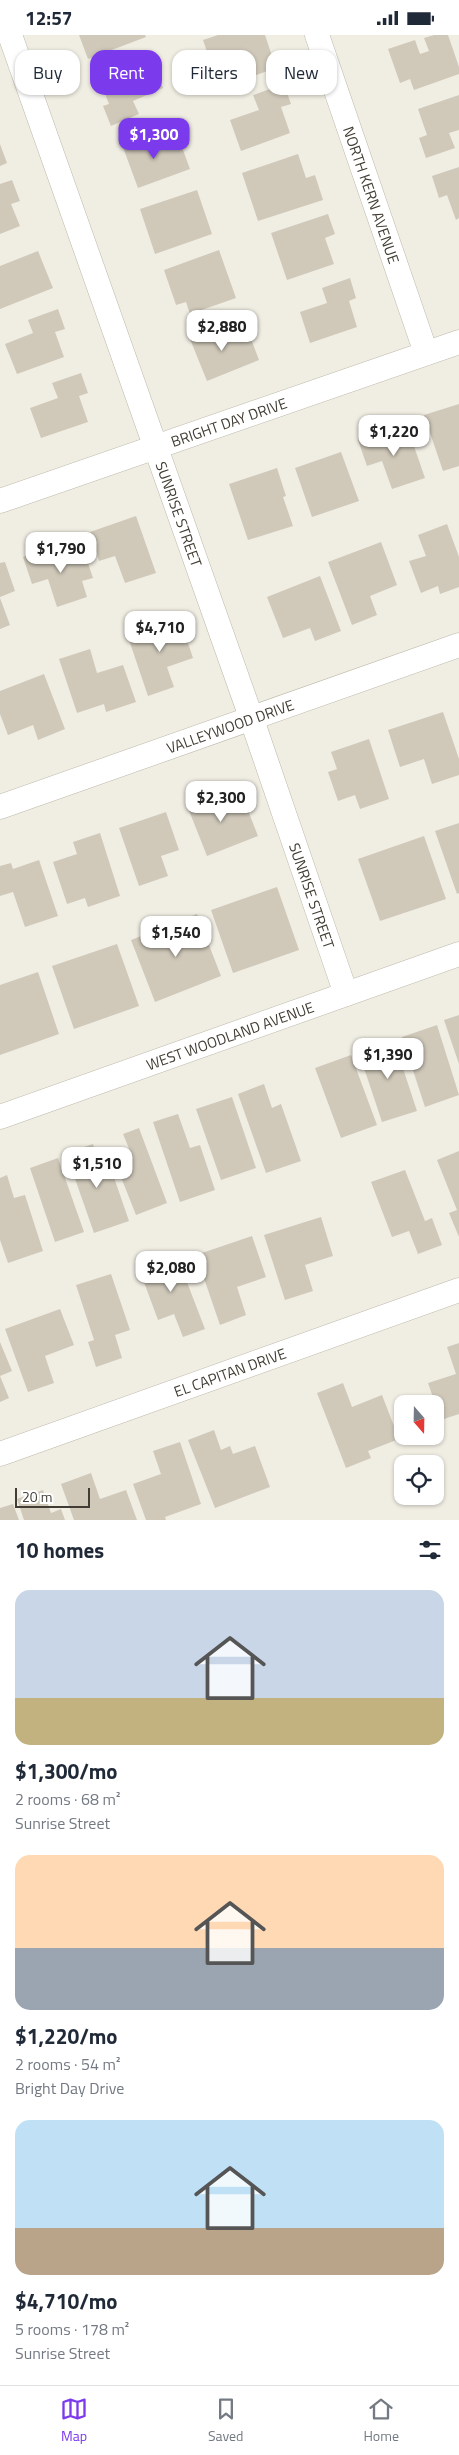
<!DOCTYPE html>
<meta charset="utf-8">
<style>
:root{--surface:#fff;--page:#f2f2f3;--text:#1f2937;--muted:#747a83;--line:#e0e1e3;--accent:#7c3aed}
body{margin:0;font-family:"Titillium Web",sans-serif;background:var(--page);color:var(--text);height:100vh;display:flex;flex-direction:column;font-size:19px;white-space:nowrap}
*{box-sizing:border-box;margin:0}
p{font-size:16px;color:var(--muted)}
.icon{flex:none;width:28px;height:28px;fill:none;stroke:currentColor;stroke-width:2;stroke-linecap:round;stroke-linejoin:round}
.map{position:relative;height:1485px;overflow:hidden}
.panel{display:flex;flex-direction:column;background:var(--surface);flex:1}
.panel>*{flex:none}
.guide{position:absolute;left:15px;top:15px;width:430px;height:45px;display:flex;gap:10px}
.needle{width:32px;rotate:160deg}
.buttons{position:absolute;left:394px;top:1360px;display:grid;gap:10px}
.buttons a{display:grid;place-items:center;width:50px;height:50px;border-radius:10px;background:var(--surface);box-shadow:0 1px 4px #0004;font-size:25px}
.scale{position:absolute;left:15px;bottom:12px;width:75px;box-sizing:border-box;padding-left:5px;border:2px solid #413d34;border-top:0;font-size:14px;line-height:18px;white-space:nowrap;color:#413d34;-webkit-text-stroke:4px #fff;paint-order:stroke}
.price{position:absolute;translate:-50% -42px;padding:0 11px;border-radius:10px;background:#fff;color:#222;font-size:16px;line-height:32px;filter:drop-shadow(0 1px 2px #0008)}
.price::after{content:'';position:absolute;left:50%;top:30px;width:15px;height:11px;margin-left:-8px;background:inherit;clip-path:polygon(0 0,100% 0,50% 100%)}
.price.active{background:var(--accent);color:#fff}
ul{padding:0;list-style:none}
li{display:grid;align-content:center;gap:10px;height:265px;padding:0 15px}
li span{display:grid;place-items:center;height:155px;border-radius:15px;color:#555}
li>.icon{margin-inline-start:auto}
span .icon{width:90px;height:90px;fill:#fffc;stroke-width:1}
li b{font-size:21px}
h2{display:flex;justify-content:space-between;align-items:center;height:60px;padding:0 15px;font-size:21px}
.pill{padding:0 18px;border-radius:15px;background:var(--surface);box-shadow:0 1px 4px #0004;font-size:18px;line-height:45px}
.pill.active{background:var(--accent);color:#fff}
.status{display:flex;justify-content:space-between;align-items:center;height:35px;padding:0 25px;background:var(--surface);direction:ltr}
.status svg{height:14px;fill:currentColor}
.tabs{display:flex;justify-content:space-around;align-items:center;height:70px;border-top:1px solid var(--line);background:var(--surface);font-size:14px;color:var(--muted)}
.tabs a{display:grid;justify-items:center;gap:2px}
.tabs .active{color:var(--accent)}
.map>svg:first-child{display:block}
</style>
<div class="status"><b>12:57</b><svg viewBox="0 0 49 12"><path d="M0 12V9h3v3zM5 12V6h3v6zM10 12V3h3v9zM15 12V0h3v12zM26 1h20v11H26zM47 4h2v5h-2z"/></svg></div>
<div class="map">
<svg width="459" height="1485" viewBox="0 0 459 1485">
<rect width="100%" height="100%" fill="#f0ede3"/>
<path fill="#d0c9ba" d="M 79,0 L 145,0 L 146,2 L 88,24 Z
M 218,0 L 265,0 L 276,33 L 245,44 L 240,28 L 214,37 L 203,5 Z
M 434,0 L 448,0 L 459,32 L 459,39 L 414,55 L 410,44 L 400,48 L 388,14 L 415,5 L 420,19 L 429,16 L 424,3 Z
M 151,22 L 163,53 L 133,66 L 139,79 L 111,91 L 103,71 L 109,69 L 99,43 Z
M 284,49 L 291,69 L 281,72 L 290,98 L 241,116 L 230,85 L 259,75 L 253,60 Z
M 459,60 L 459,95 L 449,98 L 455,113 L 426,123 L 419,103 L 427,100 L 418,74 Z
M 145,97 L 151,114 L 179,104 L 190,134 L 138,153 L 121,107 Z
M 0,109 L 7,128 L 0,131 Z
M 298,119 L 306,143 L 315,140 L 323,165 L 258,186 L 242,138 Z
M 459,132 L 459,183 L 456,185 L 447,160 L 439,163 L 432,141 Z
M 12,145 L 20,166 L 11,169 L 20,191 L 0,199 L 0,149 Z
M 197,155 L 212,199 L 155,219 L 140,174 Z
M 328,179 L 335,199 L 325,203 L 334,229 L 287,245 L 271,198 Z
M 219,215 L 236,263 L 190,279 L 186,267 L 176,270 L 164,235 Z
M 38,216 L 53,253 L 0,274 L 0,231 Z
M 350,243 L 356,263 L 349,266 L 357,292 L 310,308 L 300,277 L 327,268 L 322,253 Z
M 58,274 L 65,294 L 55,297 L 64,322 L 17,339 L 5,309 L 33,298 L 28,285 Z
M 213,290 L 220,307 L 248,296 L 259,325 L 207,346 L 188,299 Z
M 81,338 L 88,358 L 79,361 L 88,387 L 41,403 L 30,373 L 58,363 L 52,348 Z
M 459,369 L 459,431 L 443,436 L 424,380 Z
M 408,394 L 425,443 L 392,454 L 382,426 L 367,431 L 358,405 L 378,398 L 380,404 Z
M 341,417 L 359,466 L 312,482 L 295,433 Z
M 277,433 L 286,461 L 283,462 L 293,491 L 248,505 L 229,449 Z
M 136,481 L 156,538 L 125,548 L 115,521 L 99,526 L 90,497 Z
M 447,489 L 459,522 L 459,552 L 440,559 L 438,551 L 421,558 L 409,526 L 426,521 L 418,500 Z
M 381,507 L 397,550 L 370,561 L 377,580 L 352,590 L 328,527 Z
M 83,513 L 93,543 L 82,546 L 87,562 L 57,572 L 48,544 L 32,549 L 23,522 L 43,515 L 46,526 Z
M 5,527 L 15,556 L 0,562 L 0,528 Z
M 320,541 L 341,596 L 315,606 L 310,593 L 283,603 L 267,562 Z
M 0,563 L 10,590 L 0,594 Z
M 179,581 L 193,623 L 167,632 L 174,652 L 148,661 L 127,599 Z
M 90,614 L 97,638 L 123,630 L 136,667 L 106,677 L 104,669 L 77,678 L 59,624 Z
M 44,639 L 65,694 L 38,705 L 33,690 L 8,700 L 0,679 L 0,656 Z
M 443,677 L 459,724 L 459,740 L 432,749 L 424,724 L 400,732 L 388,695 Z
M 369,704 L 389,764 L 360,774 L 355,760 L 338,766 L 328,737 L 337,734 L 331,717 Z
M 211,758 L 216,770 L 242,760 L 258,801 L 207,821 L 186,768 Z
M 166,777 L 179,815 L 161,821 L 168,841 L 139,851 L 119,793 Z
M 459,788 L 459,858 L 457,859 L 435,796 Z
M 100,798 L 120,861 L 88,872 L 85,863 L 67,869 L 53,827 L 77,819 L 73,807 Z
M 424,801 L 446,864 L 380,886 L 358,824 Z
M 39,825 L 58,881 L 25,892 L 13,857 L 0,861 L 0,831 L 11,828 L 13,834 Z
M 277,852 L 299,915 L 233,938 L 211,875 Z
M 197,879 L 221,941 L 155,967 L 131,905 Z
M 117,909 L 139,971 L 74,994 L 52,931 Z
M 38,937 L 59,999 L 0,1020 L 0,950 Z
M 459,980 L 459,1029 L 444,985 Z
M 437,990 L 459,1060 L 425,1072 L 402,1002 Z
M 393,1003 L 417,1076 L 382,1087 L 358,1015 Z
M 351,1020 L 377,1090 L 341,1103 L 315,1033 Z
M 264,1049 L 272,1073 L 281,1069 L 301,1126 L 266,1138 L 238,1059 Z
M 232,1062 L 256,1133 L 221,1145 L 196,1074 Z
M 178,1079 L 190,1113 L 200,1110 L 215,1155 L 180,1167 L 153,1087 Z
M 139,1093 L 167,1168 L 136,1180 L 113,1122 L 130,1116 L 123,1099 Z
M 93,1109 L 100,1131 L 109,1128 L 129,1186 L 94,1198 L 66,1118 Z
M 459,1116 L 459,1202 L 449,1178 L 457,1175 L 437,1125 Z
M 58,1123 L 84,1197 L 55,1207 L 30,1133 Z
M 405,1135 L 425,1186 L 432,1183 L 442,1210 L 418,1219 L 409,1196 L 392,1202 L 371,1147 Z
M 7,1140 L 14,1163 L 25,1160 L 43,1216 L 8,1228 L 0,1205 L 0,1143 Z
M 321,1182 L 333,1221 L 305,1230 L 313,1256 L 285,1265 L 264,1200 Z
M 252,1201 L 266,1242 L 237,1252 L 246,1280 L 220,1290 L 196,1220 Z
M 175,1216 L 205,1294 L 183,1302 L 174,1279 L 158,1285 L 138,1231 Z
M 111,1239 L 130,1295 L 115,1300 L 122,1323 L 96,1332 L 88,1307 L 94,1305 L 76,1250 Z
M 60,1274 L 74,1310 L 45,1321 L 54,1348 L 28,1357 L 5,1294 Z
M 0,1307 L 12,1336 L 0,1341 L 9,1363 L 0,1367 Z
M 459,1308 L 459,1379 L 441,1385 L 428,1348 L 456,1339 L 447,1312 Z
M 343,1348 L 352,1372 L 382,1360 L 399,1404 L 368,1416 L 371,1423 L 346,1433 L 317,1358 Z
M 214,1395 L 221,1415 L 230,1411 L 233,1419 L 255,1411 L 270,1452 L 215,1473 L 188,1405 Z
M 180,1407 L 201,1469 L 165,1482 L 166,1485 L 146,1485 L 133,1449 L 161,1439 L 153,1416 Z
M 91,1438 L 100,1464 L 126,1455 L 137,1485 L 74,1485 L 61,1449 Z
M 43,1455 L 51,1478 L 61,1474 L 65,1485 L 24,1485 L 17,1464 Z
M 13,1469 L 19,1485 L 0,1485 L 0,1473 Z"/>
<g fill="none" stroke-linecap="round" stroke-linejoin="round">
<g stroke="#bdb8aa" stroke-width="25">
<g id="street">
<path id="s1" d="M 10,0 L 251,682 L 346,959"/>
<path id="s2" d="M 317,0 L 426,318"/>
<path id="s3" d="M 0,466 L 459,307"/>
<path id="s4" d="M 0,772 L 459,610"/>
<path id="s5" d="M 0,1082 L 459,919"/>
<path id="s6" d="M 0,1419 L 459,1255"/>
</g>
</g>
<use href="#street" stroke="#fff" stroke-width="24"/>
</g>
<g text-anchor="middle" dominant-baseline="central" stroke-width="5" stroke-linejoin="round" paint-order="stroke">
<g font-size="15" fill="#413d34" stroke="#fff">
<text stroke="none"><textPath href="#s2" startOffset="169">NORTH KERN AVENUE</textPath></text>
<text stroke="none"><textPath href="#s3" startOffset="242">BRIGHT DAY DRIVE</textPath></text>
<text stroke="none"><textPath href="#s1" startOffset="508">SUNRISE STREET</textPath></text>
<text stroke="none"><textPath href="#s4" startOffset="244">VALLEYWOOD DRIVE</textPath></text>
<text stroke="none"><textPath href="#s1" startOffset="912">SUNRISE STREET</textPath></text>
<text stroke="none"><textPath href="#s5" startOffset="244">WEST WOODLAND AVENUE</textPath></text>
<text stroke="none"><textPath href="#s6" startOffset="244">EL CAPITAN DRIVE</textPath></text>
</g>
</g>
</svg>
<div class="buttons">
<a><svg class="needle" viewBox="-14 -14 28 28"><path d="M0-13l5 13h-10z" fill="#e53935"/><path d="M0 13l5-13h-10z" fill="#747a83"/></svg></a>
<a><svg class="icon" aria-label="locate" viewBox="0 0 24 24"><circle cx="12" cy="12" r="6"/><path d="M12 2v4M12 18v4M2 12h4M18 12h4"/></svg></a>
</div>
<div class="scale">20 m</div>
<b class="price active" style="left:154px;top:125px">$1,300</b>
<b class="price" style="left:222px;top:317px">$2,880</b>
<b class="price" style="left:394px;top:422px">$1,220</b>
<b class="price" style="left:61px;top:539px">$1,790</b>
<b class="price" style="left:160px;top:618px">$4,710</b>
<b class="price" style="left:221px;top:788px">$2,300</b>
<b class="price" style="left:176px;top:923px">$1,540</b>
<b class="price" style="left:388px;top:1045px">$1,390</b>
<b class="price" style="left:97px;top:1154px">$1,510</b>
<b class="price" style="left:171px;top:1258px">$2,080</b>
<div class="guide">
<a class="pill">Buy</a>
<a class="pill active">Rent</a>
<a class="pill">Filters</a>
<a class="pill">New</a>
</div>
</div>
<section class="panel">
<h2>10 homes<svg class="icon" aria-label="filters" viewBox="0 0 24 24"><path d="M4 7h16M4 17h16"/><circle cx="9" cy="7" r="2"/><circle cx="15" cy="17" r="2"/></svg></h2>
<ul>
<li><span style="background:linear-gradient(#c9d6e8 70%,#c2b280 0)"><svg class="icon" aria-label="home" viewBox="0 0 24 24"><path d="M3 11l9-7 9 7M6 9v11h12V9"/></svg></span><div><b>$1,300/mo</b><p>2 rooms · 68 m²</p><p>Sunrise Street</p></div></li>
<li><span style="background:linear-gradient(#ffd9b3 60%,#9aa5b1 0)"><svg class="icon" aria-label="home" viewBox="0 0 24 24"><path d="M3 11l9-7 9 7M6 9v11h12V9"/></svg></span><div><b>$1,220/mo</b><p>2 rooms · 54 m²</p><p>Bright Day Drive</p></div></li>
<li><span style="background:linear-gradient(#bfe0f5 70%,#b9a48a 0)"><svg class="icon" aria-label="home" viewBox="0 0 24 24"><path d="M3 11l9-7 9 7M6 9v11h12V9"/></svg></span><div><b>$4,710/mo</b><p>5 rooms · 178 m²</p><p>Sunrise Street</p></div></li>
</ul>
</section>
<nav class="tabs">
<a class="active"><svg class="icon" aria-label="map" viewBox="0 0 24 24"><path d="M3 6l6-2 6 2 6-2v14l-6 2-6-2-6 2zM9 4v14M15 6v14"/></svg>Map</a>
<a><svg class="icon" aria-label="saved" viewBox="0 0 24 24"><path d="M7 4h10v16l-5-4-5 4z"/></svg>Saved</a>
<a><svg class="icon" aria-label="home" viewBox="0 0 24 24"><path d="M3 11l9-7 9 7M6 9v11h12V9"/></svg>Home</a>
</nav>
